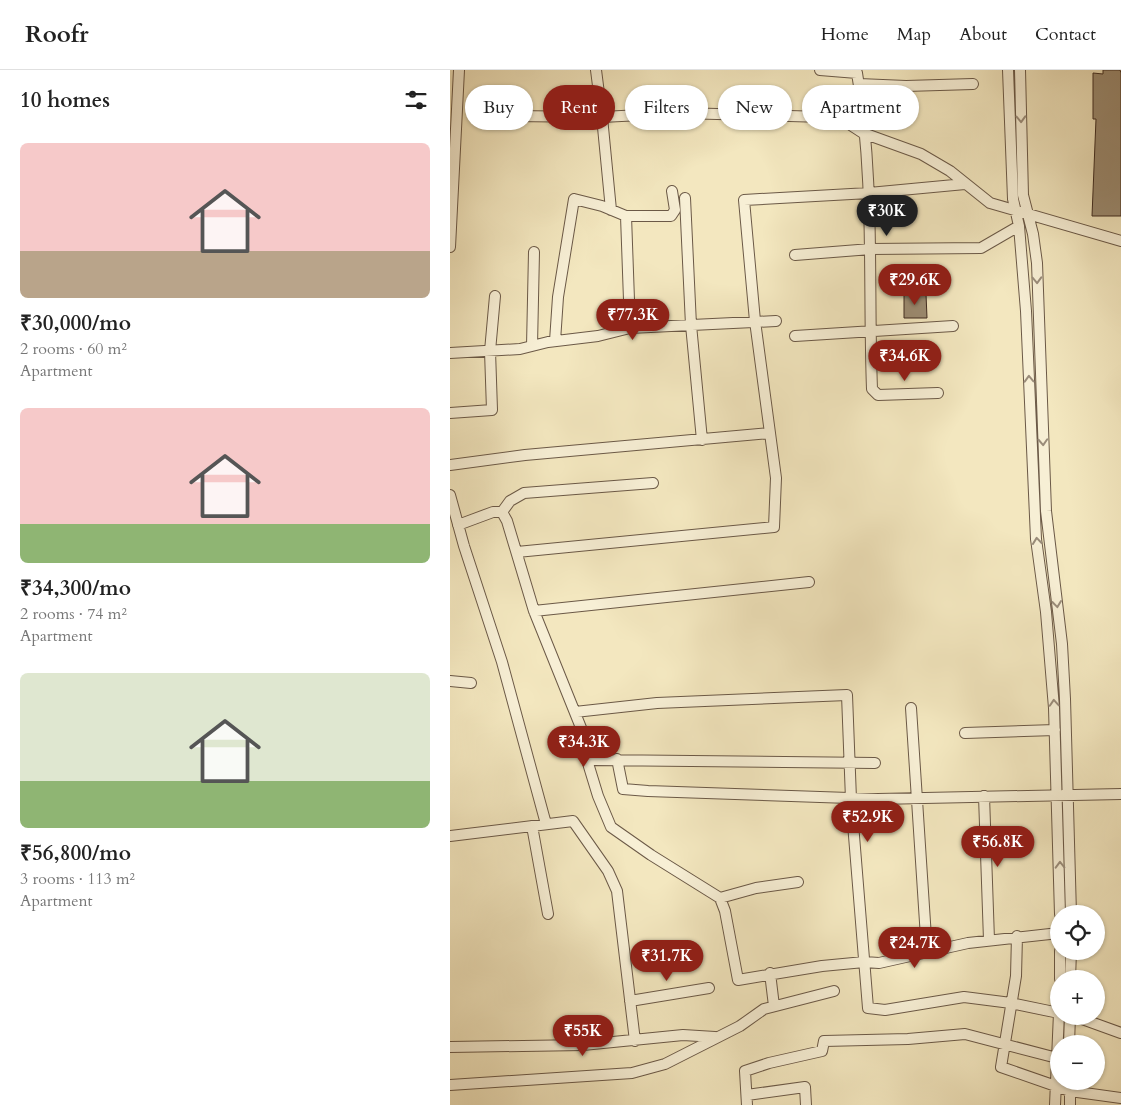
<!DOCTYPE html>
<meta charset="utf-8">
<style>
:root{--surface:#fff;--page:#f6f6f6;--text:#222;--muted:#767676;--line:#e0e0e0;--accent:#8f2418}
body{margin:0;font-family:Cardo,serif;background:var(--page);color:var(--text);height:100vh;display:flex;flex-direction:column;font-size:19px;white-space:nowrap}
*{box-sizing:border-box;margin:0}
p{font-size:16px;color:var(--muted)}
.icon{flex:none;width:28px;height:28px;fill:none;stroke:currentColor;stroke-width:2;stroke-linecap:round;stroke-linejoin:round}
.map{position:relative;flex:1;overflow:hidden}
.sheet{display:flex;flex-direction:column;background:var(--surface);width:450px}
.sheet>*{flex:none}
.top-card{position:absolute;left:15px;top:15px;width:475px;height:45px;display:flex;gap:10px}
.tools{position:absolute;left:600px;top:835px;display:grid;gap:10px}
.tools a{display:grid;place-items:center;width:55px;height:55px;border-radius:50%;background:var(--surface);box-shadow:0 1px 4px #0004;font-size:25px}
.price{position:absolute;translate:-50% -42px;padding:0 11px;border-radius:18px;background:var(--accent);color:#fff;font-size:16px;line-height:32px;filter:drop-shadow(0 1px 2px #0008)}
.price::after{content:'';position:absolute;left:50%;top:30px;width:15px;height:11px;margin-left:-8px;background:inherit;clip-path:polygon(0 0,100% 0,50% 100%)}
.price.current{background:#222;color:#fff}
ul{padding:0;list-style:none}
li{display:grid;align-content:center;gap:10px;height:265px;padding:0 20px}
li span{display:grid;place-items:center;height:155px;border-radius:8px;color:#555}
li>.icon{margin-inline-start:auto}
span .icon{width:90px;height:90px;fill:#fffc;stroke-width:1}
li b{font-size:21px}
h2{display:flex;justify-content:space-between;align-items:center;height:60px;padding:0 20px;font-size:21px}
.tag{padding:0 18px;border-radius:22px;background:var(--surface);box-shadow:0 1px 4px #0004;font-size:18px;line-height:45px}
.tag.current{background:var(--accent);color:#fff}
header{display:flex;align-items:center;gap:30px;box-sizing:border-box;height:70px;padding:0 25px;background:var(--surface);border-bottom:1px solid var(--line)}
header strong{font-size:24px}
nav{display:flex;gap:28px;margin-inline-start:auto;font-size:18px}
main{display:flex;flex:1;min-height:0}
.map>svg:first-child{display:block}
</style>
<header>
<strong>Roofr</strong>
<nav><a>Home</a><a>Map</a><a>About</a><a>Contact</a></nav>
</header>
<main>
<section class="sheet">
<h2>10 homes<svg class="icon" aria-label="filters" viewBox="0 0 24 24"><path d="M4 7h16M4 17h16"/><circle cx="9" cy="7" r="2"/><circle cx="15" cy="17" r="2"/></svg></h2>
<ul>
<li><span style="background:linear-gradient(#f6c9c9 70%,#b9a48a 0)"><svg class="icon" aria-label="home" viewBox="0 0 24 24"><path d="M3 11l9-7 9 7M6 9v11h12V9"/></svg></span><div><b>₹30,000/mo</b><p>2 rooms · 60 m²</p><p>Apartment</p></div></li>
<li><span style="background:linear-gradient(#f6c9c9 75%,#8fb573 0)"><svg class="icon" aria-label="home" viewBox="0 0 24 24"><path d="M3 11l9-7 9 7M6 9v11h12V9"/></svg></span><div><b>₹34,300/mo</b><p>2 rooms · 74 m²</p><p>Apartment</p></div></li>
<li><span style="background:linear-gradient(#dfe7d0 70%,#8fb573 0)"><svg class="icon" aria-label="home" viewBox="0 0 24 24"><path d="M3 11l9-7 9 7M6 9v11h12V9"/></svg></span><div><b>₹56,800/mo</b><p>3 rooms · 113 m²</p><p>Apartment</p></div></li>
</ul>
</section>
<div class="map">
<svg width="671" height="1035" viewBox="0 0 671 1035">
<rect width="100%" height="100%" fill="#f3e7bf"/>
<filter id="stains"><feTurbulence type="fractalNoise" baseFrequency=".004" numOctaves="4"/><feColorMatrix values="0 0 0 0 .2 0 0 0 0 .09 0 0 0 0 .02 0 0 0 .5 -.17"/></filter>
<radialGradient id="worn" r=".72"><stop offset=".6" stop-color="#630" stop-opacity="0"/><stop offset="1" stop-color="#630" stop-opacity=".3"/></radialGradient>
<path fill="#9c8c72" stroke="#3e2a1f" d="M 653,0 L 670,0 L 671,3 L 671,146 L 642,146 L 646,49 L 643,49 L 643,3 L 653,4 Z
M 454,224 L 476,224 L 477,248 L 454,248 Z"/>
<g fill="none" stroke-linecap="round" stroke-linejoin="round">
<g stroke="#6b5947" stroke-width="12">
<path id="minor" d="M 146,0 L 152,47 L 230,43 L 375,47 L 393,50 L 413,63 L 471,84 L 500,101 L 540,133 L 671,171
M 370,0 L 407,3 C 425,108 418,214 422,319 L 428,325 L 488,323
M 558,0 L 563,129 L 569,156 L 576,241 L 586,469 L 596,542 L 604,638 L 610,844
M 570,0 L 573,125 L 583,164 L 587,193 L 596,441 L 612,574 L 615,629 L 621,844
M 409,14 L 456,16 L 523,14
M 47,39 L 61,46 L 152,47 L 161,140
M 235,128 L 241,255 L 252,370
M 176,146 L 221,146 L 225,140 L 222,121
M 0,177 L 9,0
M 345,185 L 421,179 L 531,178 L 569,156
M 345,266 L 503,256
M 105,271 L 108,227 L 124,129 L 152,136 L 176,146 L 180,258
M 82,276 L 84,182
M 0,283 L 70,279 L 98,272 L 148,266 L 180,258 L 326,251
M 0,343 L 42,340 L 40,281 L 45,226
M 0,395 L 75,385 L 320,363
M 0,425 L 14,476 L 52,592 L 96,754
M 52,442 L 60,431 L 74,423 L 203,413
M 8,455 L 43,442 L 52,442 L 57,451 L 84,541 L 144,690 L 425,693
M 67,482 L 324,457 L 326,408 L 305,251 L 294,130 L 419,123 L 515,114
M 84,541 L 359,512
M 0,611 L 21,613
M 461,638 L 477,883
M 125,642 L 207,633 L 397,625 L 401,729 L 418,938 L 435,940 L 514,927 L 561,933 L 609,943
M 515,663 L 605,660
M 167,689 L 173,719 L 198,721 L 428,729 L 671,724
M 144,690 L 137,690 L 148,726 L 161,757 L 201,785 L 270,828 L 275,841 L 288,910 L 372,896 L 414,892 L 429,893 L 518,873 L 609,863
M 534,726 L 539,870
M 82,756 L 98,844
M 0,766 L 123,751 L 158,801 L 167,821 L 185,971
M 270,828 L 306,818 L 348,812
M 567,866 L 566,906 L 551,997 L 620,1021 L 671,1028
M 320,903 L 324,936
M 610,909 L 610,881
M 620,909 L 621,881
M 180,931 L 259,918
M 624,946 L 671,963
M 619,974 L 620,946
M 0,977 L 133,975 L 233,965 L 265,967
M 620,1011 L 620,1035
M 0,1015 L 182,1003 L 215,994 L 290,956 L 314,939 L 384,921
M 297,1025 L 355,1017 L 356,1035
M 297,1035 L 295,1001 L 319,993 L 372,981 L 374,971 L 458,969 L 515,964 L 607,988
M 605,1035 L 609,943"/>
</g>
<use href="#minor" stroke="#f7efd5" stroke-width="10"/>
</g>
<defs><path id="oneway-chevron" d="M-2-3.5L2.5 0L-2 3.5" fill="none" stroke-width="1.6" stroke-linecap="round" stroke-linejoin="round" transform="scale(1.25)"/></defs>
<g stroke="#9a8c7a">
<use href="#oneway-chevron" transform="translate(571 49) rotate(88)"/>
<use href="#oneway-chevron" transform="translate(587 210) rotate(88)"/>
<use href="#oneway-chevron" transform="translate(579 309) rotate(-92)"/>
<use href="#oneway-chevron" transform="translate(593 372) rotate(87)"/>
<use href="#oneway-chevron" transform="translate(587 471) rotate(-96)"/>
<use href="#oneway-chevron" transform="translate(607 534) rotate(83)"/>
<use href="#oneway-chevron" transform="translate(604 633) rotate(-94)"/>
<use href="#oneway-chevron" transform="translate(610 795) rotate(-91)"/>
</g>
<rect width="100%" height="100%" filter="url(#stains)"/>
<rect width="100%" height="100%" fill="url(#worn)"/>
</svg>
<div class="tools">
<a><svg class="icon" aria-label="locate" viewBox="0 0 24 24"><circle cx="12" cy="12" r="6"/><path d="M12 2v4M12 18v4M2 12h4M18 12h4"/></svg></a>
<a>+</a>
<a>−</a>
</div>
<b class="price current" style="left:437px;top:167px">₹30K</b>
<b class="price" style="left:465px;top:236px">₹29.6K</b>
<b class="price" style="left:183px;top:271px">₹77.3K</b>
<b class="price" style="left:455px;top:312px">₹34.6K</b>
<b class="price" style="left:134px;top:698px">₹34.3K</b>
<b class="price" style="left:418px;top:773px">₹52.9K</b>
<b class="price" style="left:548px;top:798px">₹56.8K</b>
<b class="price" style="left:465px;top:899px">₹24.7K</b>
<b class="price" style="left:217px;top:912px">₹31.7K</b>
<b class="price" style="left:133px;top:987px">₹55K</b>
<div class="top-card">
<a class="tag">Buy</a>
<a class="tag current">Rent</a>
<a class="tag">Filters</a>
<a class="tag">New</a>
<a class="tag">Apartment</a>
</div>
</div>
</main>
